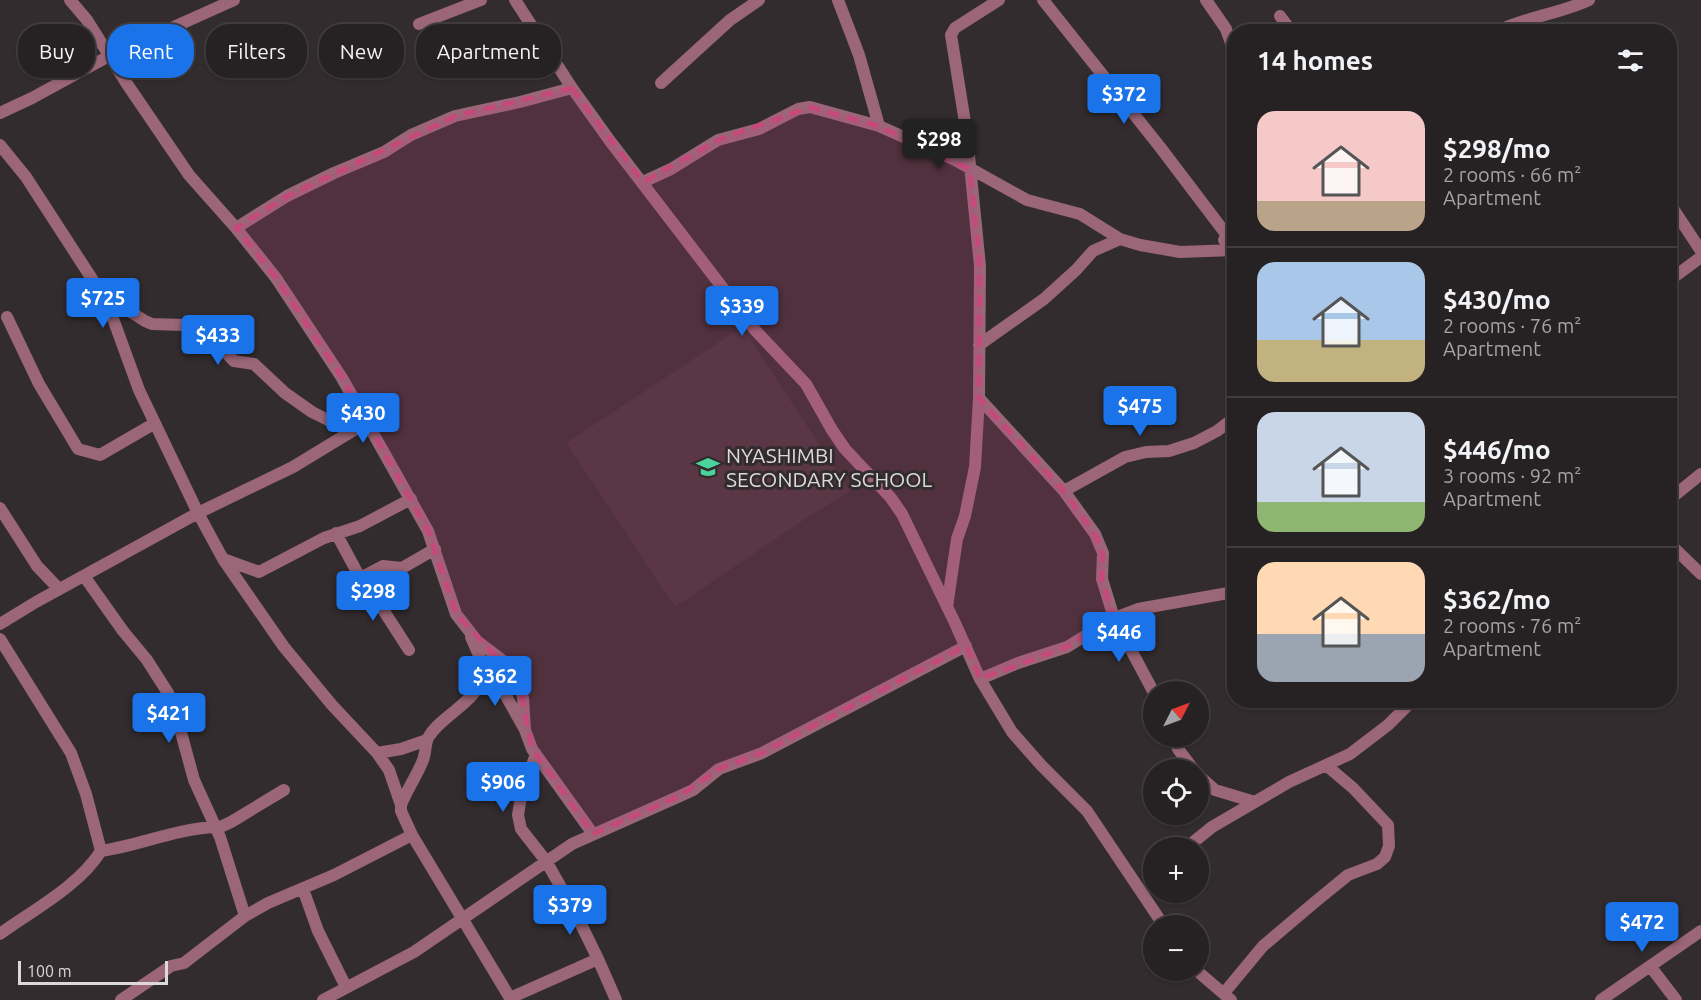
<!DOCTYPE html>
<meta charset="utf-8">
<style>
:root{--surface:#262122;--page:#322e2f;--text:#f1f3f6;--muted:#a4a3a5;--line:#423e40;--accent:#1a73e8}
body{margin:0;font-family:Ubuntu,sans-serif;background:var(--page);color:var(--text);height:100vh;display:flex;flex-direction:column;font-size:22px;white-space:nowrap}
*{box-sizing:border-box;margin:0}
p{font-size:20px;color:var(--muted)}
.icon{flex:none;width:33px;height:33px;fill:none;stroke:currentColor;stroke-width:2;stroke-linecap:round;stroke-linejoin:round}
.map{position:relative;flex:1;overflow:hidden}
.side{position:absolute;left:1227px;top:24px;width:450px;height:684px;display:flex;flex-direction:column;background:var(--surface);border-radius:24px;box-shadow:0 2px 4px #0004,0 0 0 2px var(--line)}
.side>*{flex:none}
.top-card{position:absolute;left:18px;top:24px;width:570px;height:54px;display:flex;gap:12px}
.needle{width:39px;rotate:48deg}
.controls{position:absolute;left:1143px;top:681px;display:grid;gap:12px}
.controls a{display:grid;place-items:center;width:66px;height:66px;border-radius:50%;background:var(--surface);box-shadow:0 2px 4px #0004,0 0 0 2px var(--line);font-size:30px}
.scale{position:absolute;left:18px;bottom:15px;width:150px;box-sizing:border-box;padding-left:6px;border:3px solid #ddd9da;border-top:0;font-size:16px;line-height:21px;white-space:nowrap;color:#ddd9da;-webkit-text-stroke:4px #332c2e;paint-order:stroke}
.price{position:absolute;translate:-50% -51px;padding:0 14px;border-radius:6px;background:var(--accent);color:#fff;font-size:20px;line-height:39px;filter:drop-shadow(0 2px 3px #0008)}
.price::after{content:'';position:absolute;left:50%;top:36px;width:18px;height:14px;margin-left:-9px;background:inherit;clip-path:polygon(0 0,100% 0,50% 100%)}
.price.active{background:#222;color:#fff}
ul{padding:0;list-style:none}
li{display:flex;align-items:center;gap:18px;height:150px;padding:0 30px}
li+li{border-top:2px solid var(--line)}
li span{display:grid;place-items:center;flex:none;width:168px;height:120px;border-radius:18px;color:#555}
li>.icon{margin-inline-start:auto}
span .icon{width:72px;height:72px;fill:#fffc;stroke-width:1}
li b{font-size:26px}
h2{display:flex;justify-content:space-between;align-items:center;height:72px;padding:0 30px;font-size:26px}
.chip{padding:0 21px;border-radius:24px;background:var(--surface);box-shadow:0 2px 4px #0004,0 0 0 2px var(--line);font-size:21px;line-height:54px}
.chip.active{background:var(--accent);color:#fff}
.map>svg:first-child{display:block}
</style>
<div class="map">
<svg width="1701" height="1000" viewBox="0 0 1701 1000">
<rect width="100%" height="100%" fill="#332c2e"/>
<path fill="#403237" d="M 742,327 L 850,491 L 805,519 L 675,607 L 566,443 Z"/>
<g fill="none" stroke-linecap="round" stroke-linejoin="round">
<path stroke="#9a6678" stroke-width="12" d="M 70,0 L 87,20 L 127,84 L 189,175 L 236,228 L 276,278 L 342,378 L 428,531 L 456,614 L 477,641 L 506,663 L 518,680 L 523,698 L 525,730 L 532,749 L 593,834
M 515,0 L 572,88 L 610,141 L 755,330 L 806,384 L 832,430 L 845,449 L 891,498 L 902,514 L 955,623 L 980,679 L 1012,732 L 1041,765 L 1087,811 L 1164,926
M 838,0 L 859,55 L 879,126
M 1043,0 L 1160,147 L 1226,234
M 1206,0 L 1226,29 L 1231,43 L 1234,64
M 1280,16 L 1292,32
M 419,24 L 481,0
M 1495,32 C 1525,17 1559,14 1589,0
M 661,83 L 730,20 L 759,0
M 0,113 L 32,98 L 109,56 L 234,0
M 0,145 L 26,177 L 107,302 L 139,390 L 198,513 L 223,559 L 284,647 L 332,705 L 377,753 L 389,770 L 401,805 L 401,811 L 412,835 L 334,875 L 268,903 L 245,916 L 184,963 L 171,966 L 121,1000
M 643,182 L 671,169 L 718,140 L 759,129 L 798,109 L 810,107 L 879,126 L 955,160 L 1027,200 L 1080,214 L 1120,239 L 1140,245 L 1180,252 L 1234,250
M 1670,204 L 1701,251
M 236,228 L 287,196 L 334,173 L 384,152 L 411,135 L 455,116 L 520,102 L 572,88
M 1224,240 L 1230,226 L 1234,221
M 1670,280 L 1701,257
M 107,294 L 118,304 L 145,321 L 152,324 L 184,325 L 196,334 L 216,342 L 234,361 L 254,364 L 285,393 L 312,412 L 330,421 L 353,430
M 7,317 L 39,384 L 78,449 L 100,455 L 150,426 L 156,425
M 979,345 L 1044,299 L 1076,270 L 1093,251 L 1120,239
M 979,398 L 1064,491 L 1095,534 L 1103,553 L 1102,579 L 1114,618 L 1154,693
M 1064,491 L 1125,457 L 1146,452 L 1169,451 L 1194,443 L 1217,431 L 1234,418
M 1670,499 L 1701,474
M 0,508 L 37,566 L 59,589
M 336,533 L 358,574 L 362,577 L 383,566 L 402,568 L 435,549
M 1670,544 L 1701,574
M 223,559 L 259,572 L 324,538 L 360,526 L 411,499
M 84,576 L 123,631 L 147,660 L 168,693 L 176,714 L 194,780 L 220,837 L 245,916
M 362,577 L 409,650
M 947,607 L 957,539 L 965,516 L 975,467 L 979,398 L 980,266 L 967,135 L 951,35 L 955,28 L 999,0
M 0,624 L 36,602 L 198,513 L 293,467 L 367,422
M 0,639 L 71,753 L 86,794 L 101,851
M 483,668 L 501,687 L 524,728
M 980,679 L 1018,663 L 1067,647 L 1114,618 L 1138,609 L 1234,592
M 1173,736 L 1178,749 L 1194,770
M 377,753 L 401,749 L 427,740
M 536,754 L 521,796 L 518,815 L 521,829 L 546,861 L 574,910 L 598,959 L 616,1000
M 1198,775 L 1215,790 L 1255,802
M 401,805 C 407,789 417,776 423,760 C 426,753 425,744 428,738 C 441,714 481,702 483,671 C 483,661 475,647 471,637
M 216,829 L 231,822 L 284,790
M 412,835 L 510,998 L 598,959
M 1186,848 L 1212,827 L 1289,782 L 1350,754 L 1388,725 L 1413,700
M 303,889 L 318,931 L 346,987
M 0,934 C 33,910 79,886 101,851 C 140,845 176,829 215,827
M 1650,966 L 1676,1000
M 1196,970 L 1231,1000
M 1224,993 L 1263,946 L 1315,902 L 1348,875 L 1377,864 L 1385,857 L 1389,846 L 1388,825 L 1353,788 L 1327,766
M 323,1000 L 414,952 L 572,844 L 680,796 L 693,790 L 719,769 L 762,753 L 966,646
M 1601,1000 L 1701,931"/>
</g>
<path fill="#c9487b" fill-opacity="0.2" stroke="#c9487b" stroke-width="4.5" stroke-dasharray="12 8" stroke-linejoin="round" d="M 572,88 L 643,182 L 718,140 L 810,107 L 879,126 L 970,169 L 980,266 L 979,398 L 1064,491 L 1095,534 L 1103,553 L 1102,579 L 1114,618 L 1067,647 L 980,679 L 966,646 L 762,753 L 719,769 L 680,796 L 593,834 L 532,749 L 518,680 L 456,614 L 428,531 L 342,378 L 276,278 L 236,228 L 287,196 L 455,116 Z"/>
<defs>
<g id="school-bare" transform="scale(1.8)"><path d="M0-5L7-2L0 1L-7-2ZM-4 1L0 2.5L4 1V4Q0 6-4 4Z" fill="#4cd39b" stroke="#332c2e" stroke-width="2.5" paint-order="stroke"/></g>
</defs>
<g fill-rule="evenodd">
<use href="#school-bare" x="708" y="467"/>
</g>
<g text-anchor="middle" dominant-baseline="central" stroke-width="6" stroke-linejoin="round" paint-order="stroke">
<g font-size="21" fill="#ddd9da" stroke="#332c2e" text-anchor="start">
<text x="726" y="455">NYASHIMBI<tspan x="726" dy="24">SECONDARY SCHOOL</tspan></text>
</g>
</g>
</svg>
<div class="controls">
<a><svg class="needle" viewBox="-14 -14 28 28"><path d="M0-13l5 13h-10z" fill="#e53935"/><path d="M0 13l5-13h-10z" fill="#a4a3a5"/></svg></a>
<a><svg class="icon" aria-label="locate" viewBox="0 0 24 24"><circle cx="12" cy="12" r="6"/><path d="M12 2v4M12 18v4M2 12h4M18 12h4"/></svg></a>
<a>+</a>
<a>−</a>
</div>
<div class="scale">100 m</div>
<b class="price" style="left:1124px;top:125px">$372</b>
<b class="price active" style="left:939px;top:170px">$298</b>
<b class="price" style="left:103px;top:329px">$725</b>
<b class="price" style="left:742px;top:337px">$339</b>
<b class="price" style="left:218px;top:366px">$433</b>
<b class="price" style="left:1140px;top:437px">$475</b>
<b class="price" style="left:363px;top:444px">$430</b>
<b class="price" style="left:373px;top:622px">$298</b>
<b class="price" style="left:1119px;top:663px">$446</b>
<b class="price" style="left:495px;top:707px">$362</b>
<b class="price" style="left:169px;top:744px">$421</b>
<b class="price" style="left:503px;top:813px">$906</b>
<b class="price" style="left:570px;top:936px">$379</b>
<b class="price" style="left:1642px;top:953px">$472</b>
<div class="top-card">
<a class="chip">Buy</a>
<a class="chip active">Rent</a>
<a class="chip">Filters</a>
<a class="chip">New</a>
<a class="chip">Apartment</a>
</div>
<section class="side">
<h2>14 homes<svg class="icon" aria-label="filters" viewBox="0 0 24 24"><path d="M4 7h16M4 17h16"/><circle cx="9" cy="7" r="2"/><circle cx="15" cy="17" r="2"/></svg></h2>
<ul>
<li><span style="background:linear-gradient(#f6c9c9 75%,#b9a48a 0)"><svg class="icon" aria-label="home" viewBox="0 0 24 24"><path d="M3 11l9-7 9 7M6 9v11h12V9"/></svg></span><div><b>$298/mo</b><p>2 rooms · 66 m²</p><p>Apartment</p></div></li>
<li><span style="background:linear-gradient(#a9c7e8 65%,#c2b280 0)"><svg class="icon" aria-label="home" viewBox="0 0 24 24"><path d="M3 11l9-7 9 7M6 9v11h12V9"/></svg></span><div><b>$430/mo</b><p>2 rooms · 76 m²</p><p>Apartment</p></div></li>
<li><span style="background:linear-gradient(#c9d6e8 75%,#8fb573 0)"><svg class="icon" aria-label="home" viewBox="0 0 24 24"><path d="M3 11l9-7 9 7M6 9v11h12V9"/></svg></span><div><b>$446/mo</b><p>3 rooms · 92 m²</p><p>Apartment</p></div></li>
<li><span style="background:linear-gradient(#ffd9b3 60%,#9aa5b1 0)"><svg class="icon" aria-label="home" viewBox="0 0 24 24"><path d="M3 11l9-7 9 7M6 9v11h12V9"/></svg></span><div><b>$362/mo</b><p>2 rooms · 76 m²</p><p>Apartment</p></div></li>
</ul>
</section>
</div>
